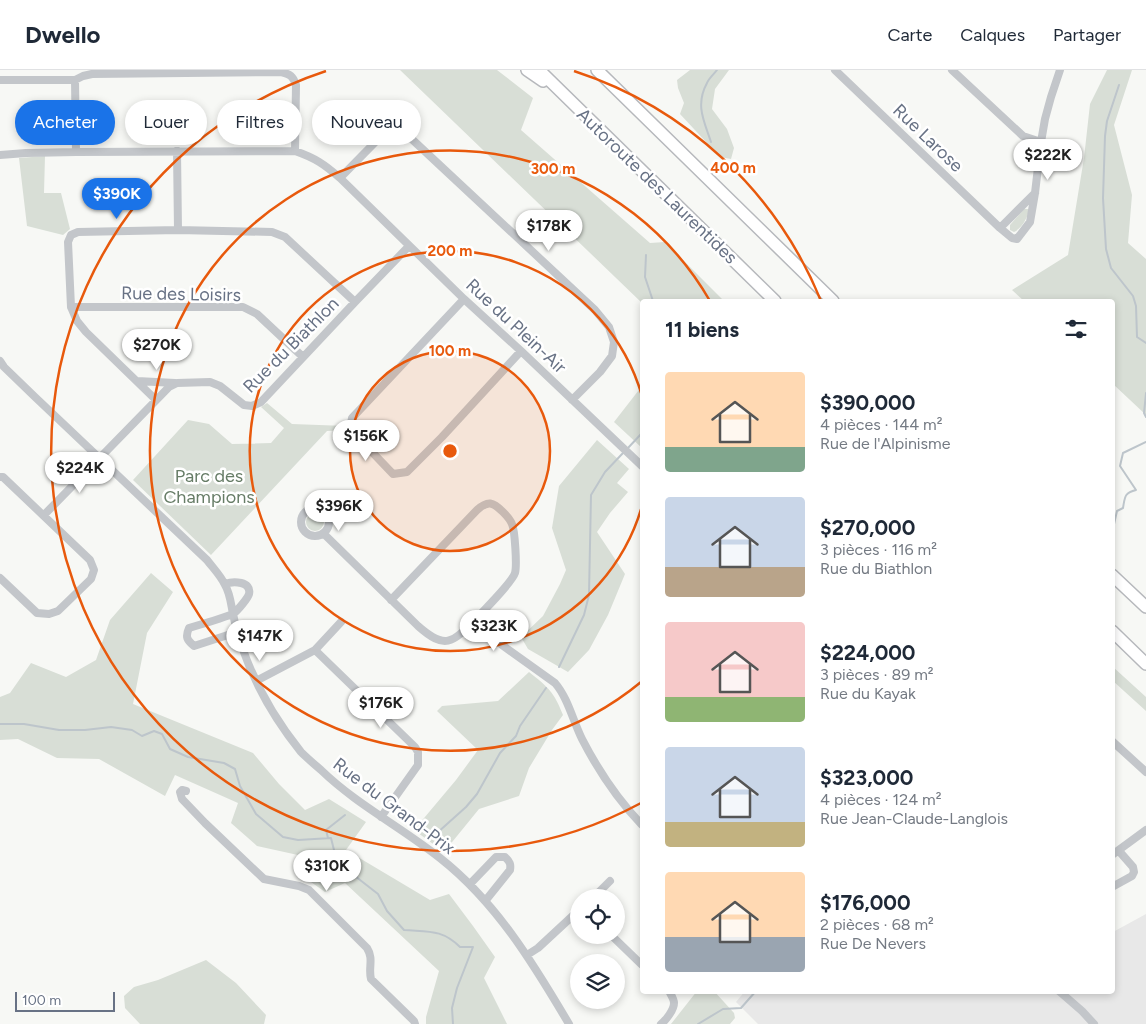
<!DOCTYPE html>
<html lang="fr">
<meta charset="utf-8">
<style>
:root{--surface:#fff;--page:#f2f2f3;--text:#1f2937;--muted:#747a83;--line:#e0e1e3;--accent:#1a73e8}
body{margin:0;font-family:Figtree,sans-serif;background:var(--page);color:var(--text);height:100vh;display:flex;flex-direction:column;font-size:19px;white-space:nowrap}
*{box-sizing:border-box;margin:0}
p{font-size:16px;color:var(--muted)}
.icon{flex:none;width:28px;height:28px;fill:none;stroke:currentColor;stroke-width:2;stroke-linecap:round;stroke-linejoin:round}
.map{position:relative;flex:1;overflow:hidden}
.panel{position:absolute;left:640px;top:229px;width:475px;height:695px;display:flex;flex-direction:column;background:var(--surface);border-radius:5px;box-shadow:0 2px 8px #0003}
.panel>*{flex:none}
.banner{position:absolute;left:15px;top:30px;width:475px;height:45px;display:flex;gap:10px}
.tools{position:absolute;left:570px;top:819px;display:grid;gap:10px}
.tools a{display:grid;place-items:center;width:55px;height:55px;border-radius:50%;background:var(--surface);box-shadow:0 2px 8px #0003;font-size:25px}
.scale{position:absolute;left:15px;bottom:12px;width:100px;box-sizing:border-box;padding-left:5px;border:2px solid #687285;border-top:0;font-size:14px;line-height:18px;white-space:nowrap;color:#687285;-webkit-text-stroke:4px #fff;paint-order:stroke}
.price{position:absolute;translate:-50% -42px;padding:0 11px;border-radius:18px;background:#fff;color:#222;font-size:16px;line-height:32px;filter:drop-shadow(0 1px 2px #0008)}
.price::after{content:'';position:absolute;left:50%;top:30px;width:15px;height:11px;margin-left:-8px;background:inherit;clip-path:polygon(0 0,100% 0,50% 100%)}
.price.active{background:var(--accent);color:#fff}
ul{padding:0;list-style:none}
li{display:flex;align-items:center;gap:15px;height:125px;padding:0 25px}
li span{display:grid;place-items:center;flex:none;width:140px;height:100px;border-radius:5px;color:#555}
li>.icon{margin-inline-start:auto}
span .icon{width:60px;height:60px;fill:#fffc;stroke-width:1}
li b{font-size:21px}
h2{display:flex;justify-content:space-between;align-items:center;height:60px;padding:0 25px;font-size:21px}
.tag{padding:0 18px;border-radius:22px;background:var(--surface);box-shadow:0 2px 8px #0003;font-size:18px;line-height:45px}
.tag.active{background:var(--accent);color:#fff}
header{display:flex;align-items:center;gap:30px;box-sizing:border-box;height:70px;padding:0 25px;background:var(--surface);border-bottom:1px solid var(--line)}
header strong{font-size:24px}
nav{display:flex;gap:28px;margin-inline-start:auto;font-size:18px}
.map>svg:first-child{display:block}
</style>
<header>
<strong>Dwello</strong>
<nav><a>Carte</a><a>Calques</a><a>Partager</a></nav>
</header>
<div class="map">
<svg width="1146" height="954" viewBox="0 0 1146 954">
<rect width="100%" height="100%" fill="#f7f8f5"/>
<path fill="#e8e8e8" d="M 1146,844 L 1146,954 L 758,954 L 736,932 L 745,921 L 1112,921 L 1113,862 Z"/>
<path fill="#d8ded6" d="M 354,0 L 497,0 L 533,28 L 521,60 L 650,173 L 665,172 L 724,231 L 642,231 L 642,233 L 400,0 Z
M 690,0 L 729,0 L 715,19 L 712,39 L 727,59 L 734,78 L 731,89 L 720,87 L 680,44 L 684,33 L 678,18 L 677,10 Z
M 1107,0 L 1132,0 L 1114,55 L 1132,125 L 1128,173 L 1146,189 L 1146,345 L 1113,314 L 1112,231 L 1024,231 L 1012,220 L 1068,185 L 1084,88 L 1090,34 Z
M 45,86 L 44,123 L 61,123 L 70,159 L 63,165 L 27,156 L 19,88 Z
M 1024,139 L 1028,139 L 1029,141 C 1026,150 1022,158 1014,162 L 1010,160 L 1010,155 Z
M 642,316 L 642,378 L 614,352 Z
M 267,333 L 292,354 L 346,356 L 346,360 L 327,361 L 211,485 L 133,410 L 188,350 L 209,354 L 232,374 L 271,373 L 284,358 L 261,337 Z
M 597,370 L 629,399 L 617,413 L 628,422 L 610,443 L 597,462 L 625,504 L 608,545 L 589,580 L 568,602 L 528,579 L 521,567 L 543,546 L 560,514 L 566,500 L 552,458 L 559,416 Z
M306 452a9 9 0 1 1 18 0a9 9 0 1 1-18 0Z
M 151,503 L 173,522 L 147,563 L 133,634 L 253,683 L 279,714 L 305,740 L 329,729 L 366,752 L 346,780 L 430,830 L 449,824 L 473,856 L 495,887 L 484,908 L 507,954 L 426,954 L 426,947 L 439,901 L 345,813 L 325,822 L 304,807 L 307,787 L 257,776 L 231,753 L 238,733 L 175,705 L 165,726 L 99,689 L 57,688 L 18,669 L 0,670 L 0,627 L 10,623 L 31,593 L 66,607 L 96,590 L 110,550 Z
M 1112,596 L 1146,627 L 1146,641 L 1113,611 Z
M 529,602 C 548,617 554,622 563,645 L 552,660 L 529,698 L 519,726 L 479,739 L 444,782 L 414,760 L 456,710 L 478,680 L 437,641 L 442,636 L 498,631 Z
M 206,890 L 236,913 L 266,945 L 264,954 L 140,954 L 125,938 L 124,926 L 134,917 L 158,910 Z
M 697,921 L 714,921 L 734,943 L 735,948 L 730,954 L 671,954 Z"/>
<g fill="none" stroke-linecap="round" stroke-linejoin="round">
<path stroke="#bdc5cb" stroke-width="2" d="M 1119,15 L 1107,51 L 1105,66 L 1103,128 L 1106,179 L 1111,198 L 1133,226 L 1136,236 L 1137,267 L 1146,273
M 711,72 C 704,51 695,35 707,13 C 709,8 714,4 717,0
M 646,185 L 645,207 L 653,231
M 1146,323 L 1144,343 L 1146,347
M 627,379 L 642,363
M 1112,463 L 1117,441 L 1123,438 C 1125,427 1124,423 1136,420 L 1120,396 L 1123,383 L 1146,372
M 559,597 L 584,545 L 589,525 L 591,425 L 605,402 L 623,383
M 0,654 L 24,654 L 59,660 L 85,660 L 111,657 L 132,660 L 142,666 L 154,661 L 162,664 L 170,679 L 188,687 L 224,693 L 235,699 L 240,716 L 256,744 L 283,767 L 298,770 L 331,768 L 337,792 L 378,824 L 387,841 L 404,860 C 428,862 442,859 460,877 L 473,877 L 457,918 L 452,938 L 453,954
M 437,763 L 466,737 L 477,724 L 500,683 L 516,666 L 520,656 L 546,618
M 328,768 L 326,760 L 345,745
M 698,954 L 723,939 L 741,938 L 756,921"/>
<g stroke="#b6b8bc" stroke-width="14">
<path id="highway" d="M 527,0 L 543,11
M 539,0 L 775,231
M 597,0 L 833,231
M 1112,505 L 1146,537
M 1112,561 L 1146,594"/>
</g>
<path stroke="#c3c6ca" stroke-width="8" d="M 835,0 L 1000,158 L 1012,168 L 1017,169 L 1030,152 L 1035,123 L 1041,72 L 1045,49 L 1051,27 L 1060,0
M 952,0 L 1023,66 L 1041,72
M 0,10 L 75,10 L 83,6 L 92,4 L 281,2 C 290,4 293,6 296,15 L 295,81
M 75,10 L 76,82
M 379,70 C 375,66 370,61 369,56 C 368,48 379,42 386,45 L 595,240 L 609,257 L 614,272 L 612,286 L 600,302 L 572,330
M 177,81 L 178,160
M 0,85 L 26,83 L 76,82 L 295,81 C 315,88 324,94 340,108 L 464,229 L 521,281 L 642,396
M 340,108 L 394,53
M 1000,158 L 1035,123
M 464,229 L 352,348 L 350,359 L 393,404 L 407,402 L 442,367 L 521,281
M 71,237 L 243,237 L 257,244 L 303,287
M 0,291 L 4,297 L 35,327 L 207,490 C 213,498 221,506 225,515 C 230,523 231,534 233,544 C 235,555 238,566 242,577 C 255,615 276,651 301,682 C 307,688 314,694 321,700 C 356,734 401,757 440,788 C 496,832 533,893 569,954
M 137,311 L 175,313
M 156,330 L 86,262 L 77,251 L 71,237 L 68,172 L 71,165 L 78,162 L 178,160 L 272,162 L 285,167 L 355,232
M 0,407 L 3,407 L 90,490 L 94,500 L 91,509 L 58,541 L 49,544 L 37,543 L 0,508
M301 452a14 14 0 1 1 28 0a14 14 0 1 1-28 0Z
M 44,445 L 169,317 L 177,313 L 210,312 L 220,316 L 244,335 L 252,336 L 261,332 L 355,232 L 409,176
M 324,464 L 418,556 C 445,580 452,573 475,550 L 502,575 L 555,613 C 568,628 573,651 582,669 C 598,700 618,730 642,755
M 225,514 C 233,511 252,511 249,524 C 248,528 238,540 234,543 C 228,547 198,555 189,558 C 185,567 187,570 194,576 L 237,562
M 391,530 L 477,440 C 488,430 493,432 503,442 C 506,445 510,449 512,454 C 515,461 517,496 515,503 C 512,513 483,541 475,550
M 315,580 L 415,677 L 418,682 L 418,695 L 381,747
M 256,611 L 315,580 L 341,552
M 1112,671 L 1146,702
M 186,721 L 182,720 L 180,722 L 182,729 L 205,753 L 264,809 L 299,816 L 309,820 L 367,878 C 374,889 368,898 371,909 L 414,951 L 415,954
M 1112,785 L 1146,760
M 470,814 L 496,787 L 505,787 C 510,792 511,794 510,800 L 486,830
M 1112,817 L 1132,806 L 1134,802 L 1133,797 L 1119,781
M 593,828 L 610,811
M 611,865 L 642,895
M 527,885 L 538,878 L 579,840
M 1059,921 L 1082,941 L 1094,954
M 661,954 C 666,950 674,940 674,933 C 674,929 671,925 669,921"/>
<use href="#highway" stroke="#fff" stroke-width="11"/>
</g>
<circle cx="450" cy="381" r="100" fill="#e8590c" fill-opacity=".12"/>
<g fill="none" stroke="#e8590c" stroke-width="2.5">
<circle cx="450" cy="381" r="100"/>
<path d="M642 436A200 200 0 1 1 642 326"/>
<path d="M641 612A300 300 0 1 1 710 231"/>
<path d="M641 733A400 400 0 1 1 326 1M574 1A400 400 0 0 1 821 231"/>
</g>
<g text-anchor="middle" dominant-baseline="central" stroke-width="5" stroke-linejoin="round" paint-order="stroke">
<g font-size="18" fill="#687285" stroke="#fff">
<text transform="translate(928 68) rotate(44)">Rue Larose</text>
<text transform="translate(657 116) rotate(44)">Autoroute des Laurentides</text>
<text transform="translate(181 224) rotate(1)">Rue des Loisirs</text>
<text transform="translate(516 256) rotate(43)">Rue du Plein-Air</text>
<text transform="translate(291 275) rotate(-45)">Rue du Biathlon</text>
<text transform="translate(394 736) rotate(37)">Rue du Grand-Prix</text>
</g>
<g font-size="18" fill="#667c66" stroke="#fff">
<text x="209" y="406">Parc des<tspan x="209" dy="21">Champions</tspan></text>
</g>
</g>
<circle cx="450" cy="381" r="8" fill="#e8590c" stroke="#fff" stroke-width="2.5"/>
<g font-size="15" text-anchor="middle" font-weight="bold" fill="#e8590c" stroke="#fff" stroke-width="5" stroke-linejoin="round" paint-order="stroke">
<text x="733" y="103">400 m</text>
<text x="553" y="104">300 m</text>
<text x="450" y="186">200 m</text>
<text x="450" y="286">100 m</text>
</g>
</svg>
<div class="tools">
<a><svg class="icon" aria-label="locate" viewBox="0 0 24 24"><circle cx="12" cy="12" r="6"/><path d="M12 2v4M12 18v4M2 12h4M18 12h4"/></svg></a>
<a><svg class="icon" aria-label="layers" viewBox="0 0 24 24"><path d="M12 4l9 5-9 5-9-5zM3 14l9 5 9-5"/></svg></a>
</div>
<div class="scale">100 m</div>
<b class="price" style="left:1048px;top:111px">$222K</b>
<b class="price active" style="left:117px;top:150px">$390K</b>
<b class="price" style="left:549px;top:182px">$178K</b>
<b class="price" style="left:157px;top:301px">$270K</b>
<b class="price" style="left:366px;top:392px">$156K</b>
<b class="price" style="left:80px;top:424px">$224K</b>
<b class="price" style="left:339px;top:462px">$396K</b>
<b class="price" style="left:494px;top:582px">$323K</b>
<b class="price" style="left:260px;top:592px">$147K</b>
<b class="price" style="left:381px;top:659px">$176K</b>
<b class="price" style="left:327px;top:822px">$310K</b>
<div class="banner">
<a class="tag active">Acheter</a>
<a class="tag">Louer</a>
<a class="tag">Filtres</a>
<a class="tag">Nouveau</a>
</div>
<section class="panel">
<h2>11 biens<svg class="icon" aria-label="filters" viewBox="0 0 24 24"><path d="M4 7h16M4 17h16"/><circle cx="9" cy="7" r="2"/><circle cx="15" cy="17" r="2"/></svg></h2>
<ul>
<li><span style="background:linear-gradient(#ffd9b3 75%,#7fa58c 0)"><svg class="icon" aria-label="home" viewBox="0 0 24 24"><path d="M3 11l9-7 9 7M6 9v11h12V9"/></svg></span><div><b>$390,000</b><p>4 pièces · 144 m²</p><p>Rue de l'Alpinisme</p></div></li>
<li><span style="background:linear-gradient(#c9d6e8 70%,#b9a48a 0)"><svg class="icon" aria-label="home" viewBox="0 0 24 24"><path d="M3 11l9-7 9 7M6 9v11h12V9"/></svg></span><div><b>$270,000</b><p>3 pièces · 116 m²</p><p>Rue du Biathlon</p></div></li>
<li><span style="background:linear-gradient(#f6c9c9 75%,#8fb573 0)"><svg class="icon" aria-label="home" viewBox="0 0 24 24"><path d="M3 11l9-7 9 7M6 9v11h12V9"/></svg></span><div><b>$224,000</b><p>3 pièces · 89 m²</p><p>Rue du Kayak</p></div></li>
<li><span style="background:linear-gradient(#c9d6e8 75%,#c2b280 0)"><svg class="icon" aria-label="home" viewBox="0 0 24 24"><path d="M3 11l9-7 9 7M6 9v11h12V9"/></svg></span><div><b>$323,000</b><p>4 pièces · 124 m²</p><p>Rue Jean-Claude-Langlois</p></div></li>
<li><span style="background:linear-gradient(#ffd9b3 65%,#9aa5b1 0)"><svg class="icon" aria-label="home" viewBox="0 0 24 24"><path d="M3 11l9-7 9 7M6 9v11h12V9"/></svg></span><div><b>$176,000</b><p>2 pièces · 68 m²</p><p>Rue De Nevers</p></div></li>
</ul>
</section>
</div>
